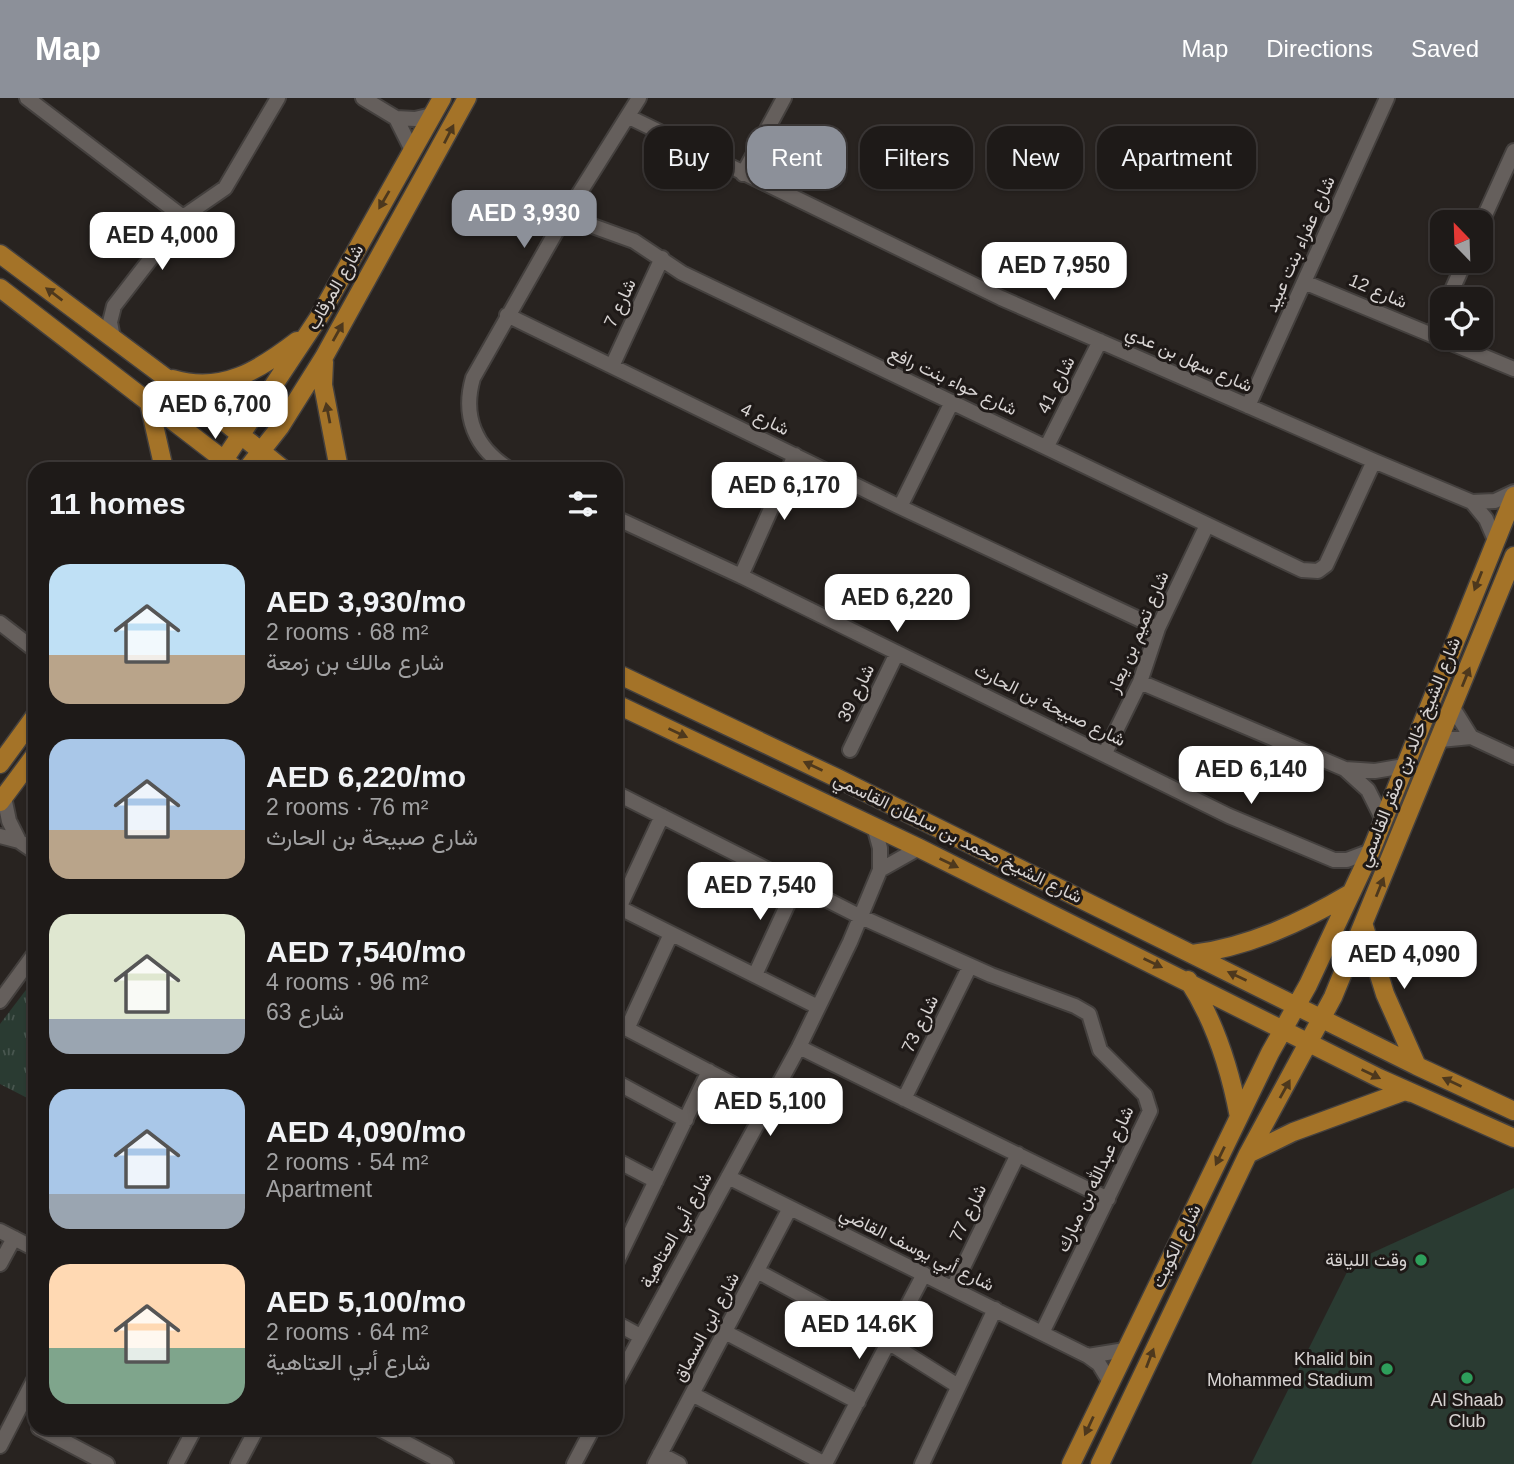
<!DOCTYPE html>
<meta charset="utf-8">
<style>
:root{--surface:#1e1a18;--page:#262321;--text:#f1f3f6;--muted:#a1a1a2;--line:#3c3837;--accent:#8c9099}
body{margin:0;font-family:Helvetica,Vazirmatn,sans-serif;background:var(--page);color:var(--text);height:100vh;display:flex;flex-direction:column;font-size:26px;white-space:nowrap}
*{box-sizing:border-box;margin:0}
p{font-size:23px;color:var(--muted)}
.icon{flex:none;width:38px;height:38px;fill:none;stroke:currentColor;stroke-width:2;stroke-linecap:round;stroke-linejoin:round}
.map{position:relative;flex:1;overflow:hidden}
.details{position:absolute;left:28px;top:364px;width:595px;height:973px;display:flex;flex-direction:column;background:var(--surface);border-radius:21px;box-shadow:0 2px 5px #0004,0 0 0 2px var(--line)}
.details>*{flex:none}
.hud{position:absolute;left:644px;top:28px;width:665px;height:63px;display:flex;gap:14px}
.needle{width:46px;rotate:337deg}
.fabs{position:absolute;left:1430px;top:112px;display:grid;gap:14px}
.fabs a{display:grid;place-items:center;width:63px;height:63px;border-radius:14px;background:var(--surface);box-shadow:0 2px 5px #0004,0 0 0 2px var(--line);font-size:35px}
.price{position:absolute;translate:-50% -60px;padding:0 16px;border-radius:14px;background:#fff;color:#222;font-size:23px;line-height:46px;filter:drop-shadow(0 2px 4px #0008)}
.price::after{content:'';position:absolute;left:50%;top:42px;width:21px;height:16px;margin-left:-10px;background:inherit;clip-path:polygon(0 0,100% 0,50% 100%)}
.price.current{background:var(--accent);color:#fff}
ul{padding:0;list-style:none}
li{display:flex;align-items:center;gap:21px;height:175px;padding:0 21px}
li span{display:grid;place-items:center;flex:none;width:196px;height:140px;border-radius:21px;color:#555}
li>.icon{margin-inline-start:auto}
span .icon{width:84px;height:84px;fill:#fffc;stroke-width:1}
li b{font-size:30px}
h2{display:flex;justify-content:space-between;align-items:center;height:84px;padding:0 21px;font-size:30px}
.tag{padding:0 24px;border-radius:21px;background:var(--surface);box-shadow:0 2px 5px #0004,0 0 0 2px var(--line);font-size:24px;line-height:63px}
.tag.current{background:var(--accent);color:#fff}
header{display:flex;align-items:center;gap:42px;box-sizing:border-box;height:98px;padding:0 35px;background:var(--accent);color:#fff}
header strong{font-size:33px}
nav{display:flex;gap:38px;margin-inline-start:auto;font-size:24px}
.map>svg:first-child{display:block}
</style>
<header>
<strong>Map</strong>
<nav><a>Map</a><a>Directions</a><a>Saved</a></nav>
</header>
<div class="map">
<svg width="1514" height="1366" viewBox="0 0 1514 1366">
<defs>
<pattern id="park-tufts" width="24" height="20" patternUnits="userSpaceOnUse" patternTransform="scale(1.75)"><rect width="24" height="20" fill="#2a3b32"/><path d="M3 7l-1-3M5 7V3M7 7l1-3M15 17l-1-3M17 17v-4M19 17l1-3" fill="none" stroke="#48564f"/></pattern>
</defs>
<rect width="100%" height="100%" fill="#282320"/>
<path fill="url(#park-tufts)" d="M 35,880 L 35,1004 L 0,986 L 0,926 Z"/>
<path fill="#2a3b32" d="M 1514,1090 L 1514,1366 L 1251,1366 L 1352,1164 Z"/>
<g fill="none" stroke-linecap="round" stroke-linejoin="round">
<g stroke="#44403e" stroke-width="18">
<path id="minor" d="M 27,0 L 183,119
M 363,0 L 396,20 L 412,52
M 629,19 L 1001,200 L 1374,363 L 1472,404 L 1495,403 L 1514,394
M 396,20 L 415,21 L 432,17
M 743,76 L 784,0
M 565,118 L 634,143 L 682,175 L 1302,472 L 1318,473 L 1326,467 L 1374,363
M 1480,128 L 1514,53
M 1304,184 L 1514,271
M 1448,201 L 1465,163
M 507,217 L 900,409 L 1158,530
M 1432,237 L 1442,215
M 113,240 L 110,224 L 114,208 L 183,119 L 225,90 L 278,0
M 613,266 L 662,160
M 1248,308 L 1387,0
M 1047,348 L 1100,243
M 509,371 C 475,350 462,318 473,280 L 565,118 L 639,0
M 1472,404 L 1486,421 L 1495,442
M 900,409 L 952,304
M 616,420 L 741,478 L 1229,718 L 1334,762 L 1347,762 L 1371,753
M 741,478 L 795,357
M 0,525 L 35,552
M 1140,584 L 1345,671 L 1375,673 L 1404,668
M 1453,610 L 1471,639
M 1440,642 L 1471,639 L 1514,659
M 850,652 L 897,555
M 1105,655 L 1140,584 L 1158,530 L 1207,427
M 1346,672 L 1368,692 L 1383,722
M 616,695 L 859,818 L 991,877 L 1075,908 L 1089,916 L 1100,952 L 1145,997 L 1150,1013 L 1042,1235
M 4,699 L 9,723 L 19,743
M 0,738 L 19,743 L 35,754
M 880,772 L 919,750
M 616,808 L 818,909
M 619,810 L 662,718
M 755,877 L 797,786
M 0,903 L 35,855
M 616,925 L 769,1005
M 627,931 L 671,836
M 799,949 L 1108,1101
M 616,984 L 686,1022
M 904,1001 L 970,868
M 616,1062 L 656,1083
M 728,1079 L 1088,1258 L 1099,1266 L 1110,1284
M 0,1133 L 35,1151
M 616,1165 L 709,973
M 0,1166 L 14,1140
M 757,1173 L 888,1244 L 958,1288
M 953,1190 L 1018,1056
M 616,1225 L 640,1238
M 725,1234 L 858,1304
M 1088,1258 L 1125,1252
M 616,1285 L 799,949 L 850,844 L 880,772 L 880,750 L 874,728
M 692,1296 L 825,1366
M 39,1330 L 107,1366
M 378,1330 L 446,1366
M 0,1348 L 35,1280
M 660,1356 L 679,1366
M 176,1366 L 195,1330
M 238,1366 L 257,1330
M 574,1366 L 593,1330
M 655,1366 L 790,1110
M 825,1366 L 924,1176
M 922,1366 L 995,1211"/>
</g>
<g stroke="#44403e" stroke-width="21">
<path id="major" d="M 0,156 L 221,321 L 283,371
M 0,190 L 233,369
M 324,264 L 323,287 L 339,371
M 173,281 C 222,296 259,272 297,243
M 149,305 L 164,371
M 218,371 L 319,219 L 442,0
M 247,371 L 280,329 L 324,259 L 467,0
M 616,575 L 837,680 L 1417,968 L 1514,1013
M 616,606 L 919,750 L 1379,980 L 1514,1040
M 0,666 L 35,618
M 0,704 L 35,657
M 1364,828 L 1385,896 L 1417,968
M 1192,856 C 1249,849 1302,824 1351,795
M 1188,882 C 1215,923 1230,971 1239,1019
M 1248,1056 L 1293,1034 L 1405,993 L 1411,995
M 1071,1366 L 1270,955 L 1308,887 L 1371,753 L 1514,398
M 1100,1366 L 1248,1056 L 1333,899 L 1514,458"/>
</g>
<use href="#minor" stroke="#655f5c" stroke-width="14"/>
<use href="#major" stroke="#a47328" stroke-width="18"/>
</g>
<defs><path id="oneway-solid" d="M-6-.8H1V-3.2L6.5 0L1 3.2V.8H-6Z" transform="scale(1.75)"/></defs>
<g fill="#4d381d">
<use href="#oneway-solid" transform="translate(449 36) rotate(-63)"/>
<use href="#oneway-solid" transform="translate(384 102) rotate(120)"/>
<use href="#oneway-solid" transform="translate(54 196) rotate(-143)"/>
<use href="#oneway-solid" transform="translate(338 234) rotate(-61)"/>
<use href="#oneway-solid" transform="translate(328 315) rotate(-101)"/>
<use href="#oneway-solid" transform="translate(1478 483) rotate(112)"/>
<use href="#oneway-solid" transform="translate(1466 579) rotate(-68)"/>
<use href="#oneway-solid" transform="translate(678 635) rotate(25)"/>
<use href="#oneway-solid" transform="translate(813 668) rotate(-155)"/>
<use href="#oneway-solid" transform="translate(949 765) rotate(26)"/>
<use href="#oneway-solid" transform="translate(1380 789) rotate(-68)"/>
<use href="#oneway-solid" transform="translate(1153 865) rotate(26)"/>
<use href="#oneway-solid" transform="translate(1237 878) rotate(-155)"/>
<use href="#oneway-solid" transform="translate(1371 976) rotate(26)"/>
<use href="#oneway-solid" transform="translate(1452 984) rotate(-155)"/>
<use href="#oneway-solid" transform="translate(1285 991) rotate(-61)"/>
<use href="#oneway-solid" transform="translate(1220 1058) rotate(116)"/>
<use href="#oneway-solid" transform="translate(1150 1260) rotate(-69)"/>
<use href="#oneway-solid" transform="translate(1089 1328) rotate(115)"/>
</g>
<g fill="#2e9e5b" stroke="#1e1917" stroke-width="2.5">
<circle cx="1421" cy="1162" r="7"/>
<circle cx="1387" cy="1271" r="7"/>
<circle cx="1467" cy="1280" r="7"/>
</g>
<g text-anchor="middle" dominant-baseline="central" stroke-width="6" stroke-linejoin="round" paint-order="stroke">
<g font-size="18" fill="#d7d3d2" stroke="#1e1917">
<text transform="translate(1300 146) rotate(-66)">شارع عفراء بنت عبيد</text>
<text transform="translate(335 189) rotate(-60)">شارع المرقاب</text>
<text transform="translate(1378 193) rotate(23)">شارع 12</text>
<text transform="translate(620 205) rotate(-65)">شارع 7</text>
<text transform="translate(1189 261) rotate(24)">شارع سهل بن عدي</text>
<text transform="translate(953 283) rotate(25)">شارع حواء بنت رافع</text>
<text transform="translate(1056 287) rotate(-63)">شارع 41</text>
<text transform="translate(765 321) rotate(26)">شارع 4</text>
<text transform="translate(1138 534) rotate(-67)">شارع تميم بن يعار</text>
<text transform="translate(856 595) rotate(-64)">شارع 39</text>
<text transform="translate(1050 607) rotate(26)">شارع صبيحة بن الحارث</text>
<text transform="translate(1409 654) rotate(-68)">شارع الشيخ خالد بن صقر القاسمي</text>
<text transform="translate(958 740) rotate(26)">شارع الشيخ محمد بن سلطان القاسمي</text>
<text transform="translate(920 926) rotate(-64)">شارع 73</text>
<text transform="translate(1095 1081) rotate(-65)">شارع عبدالله بن مبارك</text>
<text transform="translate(968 1115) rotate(-64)">شارع 77</text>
<text transform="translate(676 1132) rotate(-61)">شارع أبي العتاهية</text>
<text transform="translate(1176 1148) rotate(-64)">شارع الكويت</text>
<text transform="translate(917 1151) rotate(26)">شارع أبي يوسف القاضي</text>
<text transform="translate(706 1229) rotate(-62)">شارع ابن السماق</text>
</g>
<g font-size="18" fill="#d7d3d2" stroke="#1e1917" text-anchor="end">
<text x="1407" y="1162">وقت اللياقة</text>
<text x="1373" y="1261">Khalid bin<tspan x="1373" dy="21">Mohammed Stadium</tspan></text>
<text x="1467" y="1302" text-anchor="middle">Al Shaab<tspan x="1467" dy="21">Club</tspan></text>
</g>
</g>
</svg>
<div class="fabs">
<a><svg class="needle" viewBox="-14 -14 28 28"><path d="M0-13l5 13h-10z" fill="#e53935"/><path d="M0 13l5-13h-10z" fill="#a1a1a2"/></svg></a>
<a><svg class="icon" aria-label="locate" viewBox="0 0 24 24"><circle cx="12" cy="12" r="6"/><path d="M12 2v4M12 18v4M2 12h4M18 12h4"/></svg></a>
</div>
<b class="price current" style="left:524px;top:152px">AED 3,930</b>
<b class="price" style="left:162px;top:174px">AED 4,000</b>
<b class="price" style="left:1054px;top:204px">AED 7,950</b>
<b class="price" style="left:215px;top:343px">AED 6,700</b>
<b class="price" style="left:784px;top:424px">AED 6,170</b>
<b class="price" style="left:897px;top:536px">AED 6,220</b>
<b class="price" style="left:1251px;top:708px">AED 6,140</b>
<b class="price" style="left:760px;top:824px">AED 7,540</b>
<b class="price" style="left:1404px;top:893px">AED 4,090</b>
<b class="price" style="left:770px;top:1040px">AED 5,100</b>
<b class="price" style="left:859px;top:1263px">AED 14.6K</b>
<div class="hud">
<a class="tag">Buy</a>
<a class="tag current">Rent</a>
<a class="tag">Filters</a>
<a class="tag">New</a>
<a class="tag">Apartment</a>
</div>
<section class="details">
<h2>11 homes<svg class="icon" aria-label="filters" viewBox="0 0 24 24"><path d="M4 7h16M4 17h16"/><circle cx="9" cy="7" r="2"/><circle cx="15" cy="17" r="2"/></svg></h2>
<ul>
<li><span style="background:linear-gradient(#bfe0f5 65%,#b9a48a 0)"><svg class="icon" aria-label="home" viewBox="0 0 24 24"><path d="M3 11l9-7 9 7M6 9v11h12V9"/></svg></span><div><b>AED 3,930/mo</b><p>2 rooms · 68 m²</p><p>شارع مالك بن زمعة</p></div></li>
<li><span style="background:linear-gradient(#a9c7e8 65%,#b9a48a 0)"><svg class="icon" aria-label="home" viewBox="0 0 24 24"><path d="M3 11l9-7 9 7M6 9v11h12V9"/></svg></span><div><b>AED 6,220/mo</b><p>2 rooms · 76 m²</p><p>شارع صبيحة بن الحارث</p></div></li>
<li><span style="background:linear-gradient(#dfe7d0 75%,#9aa5b1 0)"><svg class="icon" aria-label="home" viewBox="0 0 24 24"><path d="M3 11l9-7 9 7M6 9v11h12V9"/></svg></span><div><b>AED 7,540/mo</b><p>4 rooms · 96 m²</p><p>شارع 63</p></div></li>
<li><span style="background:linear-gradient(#a9c7e8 75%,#9aa5b1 0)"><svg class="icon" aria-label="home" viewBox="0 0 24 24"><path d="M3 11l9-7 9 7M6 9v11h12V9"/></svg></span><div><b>AED 4,090/mo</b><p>2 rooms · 54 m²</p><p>Apartment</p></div></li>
<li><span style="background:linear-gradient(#ffd9b3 60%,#7fa58c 0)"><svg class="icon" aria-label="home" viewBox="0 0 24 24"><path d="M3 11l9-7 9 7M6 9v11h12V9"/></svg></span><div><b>AED 5,100/mo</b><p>2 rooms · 64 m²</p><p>شارع أبي العتاهية</p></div></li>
</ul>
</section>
</div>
